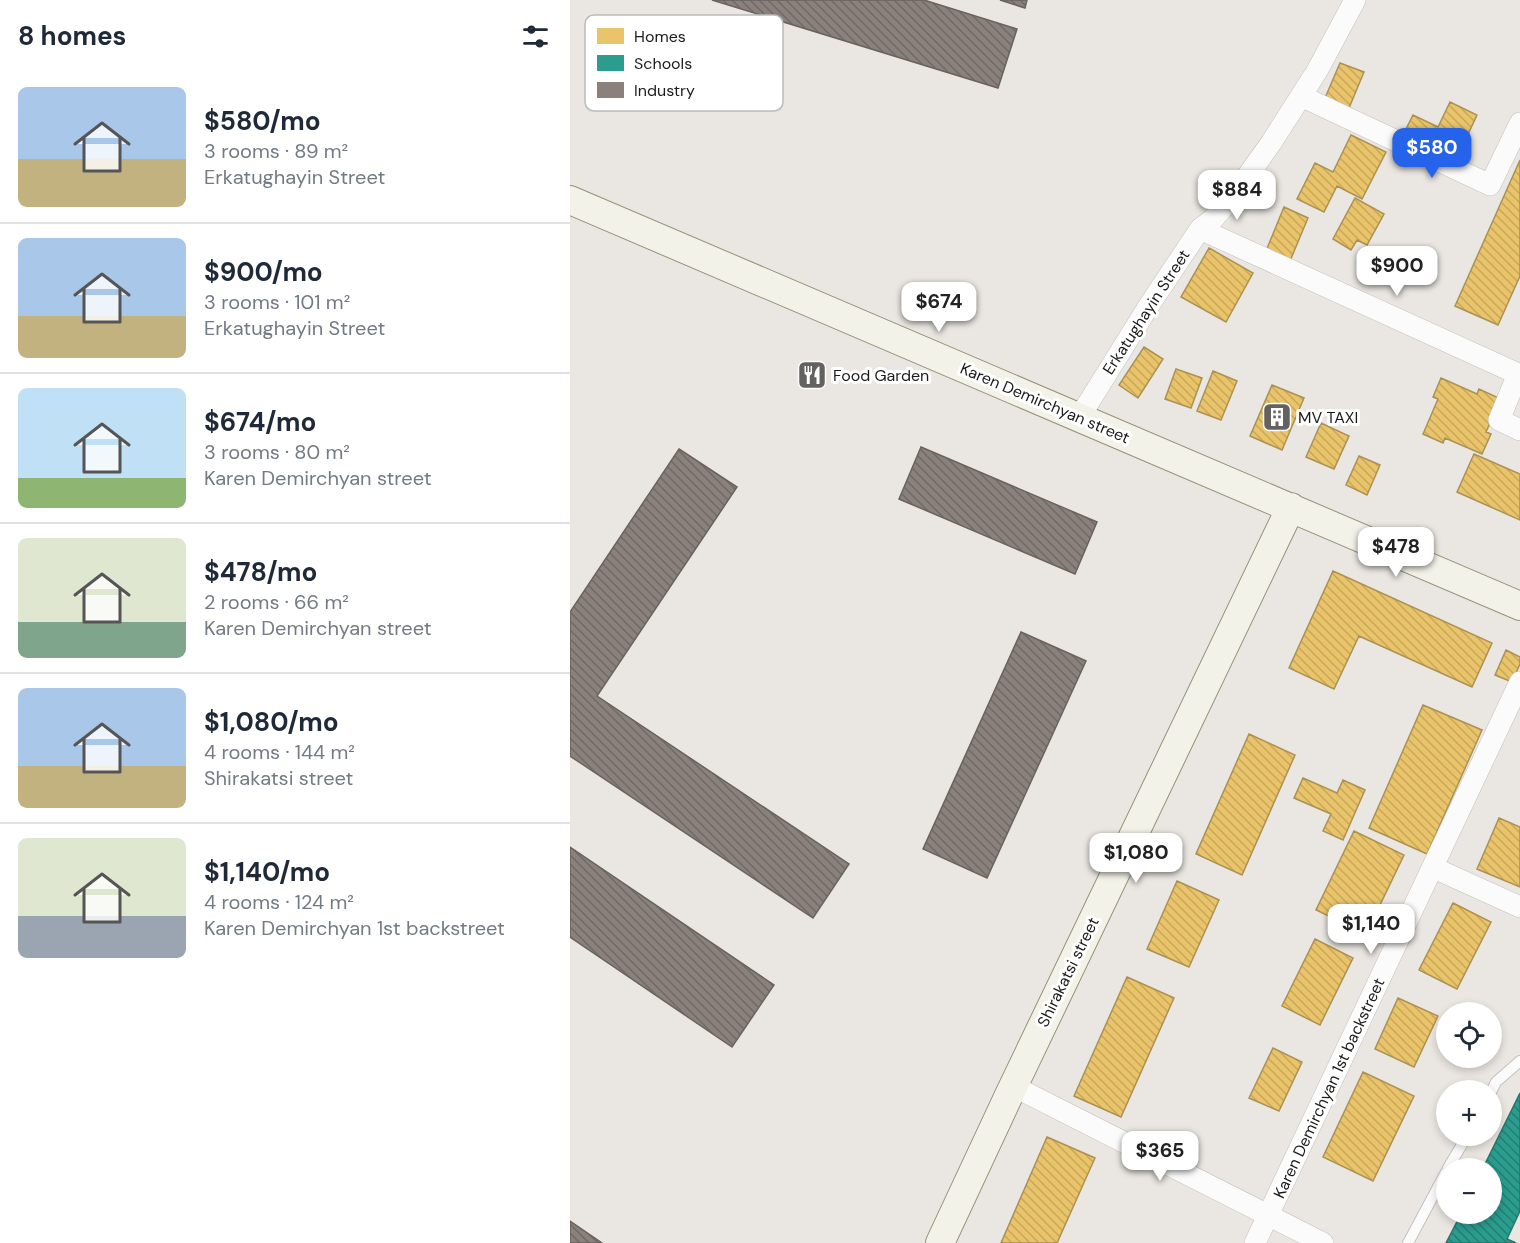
<!DOCTYPE html>
<meta charset="utf-8">
<style>
:root{--surface:#fff;--page:#f6f6f7;--text:#1f2937;--muted:#747a83;--line:#e0e1e3;--accent:#2563eb}
body{margin:0;font-family:"DM Sans",sans-serif;background:var(--page);color:var(--text);height:100vh;display:flex;flex-direction:column;font-size:22px;white-space:nowrap}
*{box-sizing:border-box;margin:0}
p{font-size:20px;color:var(--muted)}
.icon{flex:none;width:33px;height:33px;fill:none;stroke:currentColor;stroke-width:2;stroke-linecap:round;stroke-linejoin:round}
.map{position:relative;flex:1;overflow:hidden}
.drawer{display:flex;flex-direction:column;background:var(--surface);width:570px}
.drawer>*{flex:none}
.controls{position:absolute;left:866px;top:1002px;display:grid;gap:12px}
.controls a{display:grid;place-items:center;width:66px;height:66px;border-radius:50%;background:var(--surface);box-shadow:0 3px 9px #0003;font-size:30px}
.price{position:absolute;translate:-50% -51px;padding:0 14px;border-radius:12px;background:#fff;color:#222;font-size:20px;line-height:39px;filter:drop-shadow(0 2px 3px #0008)}
.price::after{content:'';position:absolute;left:50%;top:36px;width:18px;height:14px;margin-left:-9px;background:inherit;clip-path:polygon(0 0,100% 0,50% 100%)}
.price.on{background:var(--accent);color:#fff}
ul{padding:0;list-style:none}
li{display:flex;align-items:center;gap:18px;height:150px;padding:0 18px}
li+li{border-top:2px solid var(--line)}
li span{display:grid;place-items:center;flex:none;width:168px;height:120px;border-radius:9px;color:#555}
li>.icon{margin-inline-start:auto}
span .icon{width:72px;height:72px;fill:#fffc;stroke-width:1}
li b{font-size:26px}
h2{display:flex;justify-content:space-between;align-items:center;height:72px;padding:0 18px;font-size:26px}
main{display:flex;flex:1;min-height:0}
.map>svg:first-child{display:block}
</style>
<main>
<section class="drawer">
<h2>8 homes<svg class="icon" aria-label="filters" viewBox="0 0 24 24"><path d="M4 7h16M4 17h16"/><circle cx="9" cy="7" r="2"/><circle cx="15" cy="17" r="2"/></svg></h2>
<ul>
<li><span style="background:linear-gradient(#a9c7e8 60%,#c2b280 0)"><svg class="icon" aria-label="home" viewBox="0 0 24 24"><path d="M3 11l9-7 9 7M6 9v11h12V9"/></svg></span><div><b>$580/mo</b><p>3 rooms · 89 m²</p><p>Erkatughayin Street</p></div></li>
<li><span style="background:linear-gradient(#a9c7e8 65%,#c2b280 0)"><svg class="icon" aria-label="home" viewBox="0 0 24 24"><path d="M3 11l9-7 9 7M6 9v11h12V9"/></svg></span><div><b>$900/mo</b><p>3 rooms · 101 m²</p><p>Erkatughayin Street</p></div></li>
<li><span style="background:linear-gradient(#bfe0f5 75%,#8fb573 0)"><svg class="icon" aria-label="home" viewBox="0 0 24 24"><path d="M3 11l9-7 9 7M6 9v11h12V9"/></svg></span><div><b>$674/mo</b><p>3 rooms · 80 m²</p><p>Karen Demirchyan street</p></div></li>
<li><span style="background:linear-gradient(#dfe7d0 70%,#7fa58c 0)"><svg class="icon" aria-label="home" viewBox="0 0 24 24"><path d="M3 11l9-7 9 7M6 9v11h12V9"/></svg></span><div><b>$478/mo</b><p>2 rooms · 66 m²</p><p>Karen Demirchyan street</p></div></li>
<li><span style="background:linear-gradient(#a9c7e8 65%,#c2b280 0)"><svg class="icon" aria-label="home" viewBox="0 0 24 24"><path d="M3 11l9-7 9 7M6 9v11h12V9"/></svg></span><div><b>$1,080/mo</b><p>4 rooms · 144 m²</p><p>Shirakatsi street</p></div></li>
<li><span style="background:linear-gradient(#dfe7d0 65%,#9aa5b1 0)"><svg class="icon" aria-label="home" viewBox="0 0 24 24"><path d="M3 11l9-7 9 7M6 9v11h12V9"/></svg></span><div><b>$1,140/mo</b><p>4 rooms · 124 m²</p><p>Karen Demirchyan 1st backstreet</p></div></li>
</ul>
</section>
<div class="map">
<svg width="950" height="1243" viewBox="0 0 950 1243">
<defs>
<pattern id="homes-back-hatch" width="6" height="6" patternUnits="userSpaceOnUse" patternTransform="scale(1.5)"><rect width="6" height="6" fill="#e9c46a"/><path d="M-1 5l2 2M0 0l6 6M5-1l2 2" fill="none" stroke="#c7a85b"/></pattern>
<pattern id="schools-back-hatch" width="6" height="6" patternUnits="userSpaceOnUse" patternTransform="scale(1.5)"><rect width="6" height="6" fill="#2a9d8f"/><path d="M-1 5l2 2M0 0l6 6M5-1l2 2" fill="none" stroke="#237f74"/></pattern>
<pattern id="industry-back-hatch" width="6" height="6" patternUnits="userSpaceOnUse" patternTransform="scale(1.5)"><rect width="6" height="6" fill="#8a817c"/><path d="M-1 5l2 2M0 0l6 6M5-1l2 2" fill="none" stroke="#706965"/></pattern>
</defs>
<rect width="100%" height="100%" fill="#eae7e2"/>
<path fill="url(#homes-back-hatch)" stroke="#ab9152" stroke-width="1.5" d="M 770,63 L 794,72 L 779,108 L 755,98 Z
M 880,102 L 907,115 L 885,162 L 832,137 L 843,115 L 868,127 Z
M 781,135 L 816,152 L 792,199 L 767,186 L 754,212 L 727,199 L 745,163 L 763,172 Z
M 950,160 L 950,276 L 928,325 L 885,306 Z
M 785,198 L 814,214 L 797,245 L 787,240 L 781,250 L 763,239 Z
M 714,207 L 738,218 L 720,261 L 696,251 Z
M 639,248 L 683,273 L 656,322 L 611,297 Z
M 574,347 L 593,359 L 568,398 L 549,385 Z
M 606,369 L 632,378 L 621,408 L 595,399 Z
M 643,371 L 667,381 L 651,420 L 627,411 Z
M 871,378 L 907,394 L 909,389 L 931,399 L 916,432 L 921,434 L 912,454 L 875,438 L 873,443 L 853,434 L 868,399 L 863,397 Z
M 702,385 L 734,398 L 712,450 L 680,436 Z
M 751,423 L 779,436 L 764,469 L 736,457 Z
M 904,454 L 950,474 L 950,520 L 887,492 Z
M 789,456 L 810,465 L 797,495 L 776,485 Z
M 763,571 L 922,643 L 902,687 L 789,636 L 764,689 L 719,668 Z
M 936,650 L 950,657 L 950,664 L 942,682 L 925,675 Z
M 853,705 L 912,730 L 857,854 L 799,828 Z
M 679,734 L 725,755 L 672,875 L 626,854 Z
M 733,778 L 767,793 L 773,780 L 795,790 L 773,840 L 753,831 L 761,814 L 724,798 Z
M 929,818 L 950,827 L 950,887 L 907,869 Z
M 784,831 L 834,855 L 796,934 L 746,910 Z
M 607,881 L 649,900 L 619,967 L 577,949 Z
M 883,903 L 921,922 L 887,989 L 849,970 Z
M 745,939 L 783,958 L 750,1025 L 712,1006 Z
M 557,977 L 604,998 L 551,1117 L 504,1096 Z
M 828,998 L 868,1016 L 844,1067 L 805,1049 Z
M 703,1048 L 732,1062 L 709,1111 L 679,1098 Z
M 793,1072 L 844,1096 L 803,1181 L 753,1157 Z
M 477,1137 L 525,1158 L 487,1243 L 431,1243 Z"/>
<path fill="url(#schools-back-hatch)" stroke="#26766c" stroke-width="1.5" d="M 950,1093 L 950,1211 L 937,1239 L 946,1243 L 876,1243 L 891,1214 L 921,1214 L 921,1168 L 913,1168 Z"/>
<path fill="url(#industry-back-hatch)" stroke="#69625f" stroke-width="1.5" d="M 142,0 L 354,0 L 447,29 L 428,88 Z
M 430,0 L 457,0 L 455,8 Z
M 351,447 L 527,522 L 505,574 L 329,499 Z
M 109,449 L 167,487 L 27,696 L 279,864 L 243,918 L 0,756 L 0,612 Z
M 451,632 L 516,661 L 417,878 L 353,849 Z
M 0,847 L 204,985 L 162,1047 L 0,937 Z
M 0,1221 L 32,1243 L 0,1243 Z"/>
<g fill="none" stroke-linecap="round" stroke-linejoin="round">
<g stroke="#c2c1bf" stroke-width="12">
<path id="lane" d="M 921,1092 L 926,1082 L 950,1061
M 878,1168 L 897,1136
M 838,1243 L 876,1172"/>
</g>
<g stroke="#c2c1bf" stroke-width="22">
<path id="street" d="M 731,96 L 920,185 L 950,123
M 630,229 L 948,374 L 929,420 L 950,430
M 509,418 L 580,304 L 630,229 L 643,219 L 661,199 L 701,143 L 747,71 L 785,0
M 864,868 L 950,907
M 443,1086 L 753,1243
M 685,1243 L 950,682"/>
</g>
<g stroke="#93937a" stroke-width="30">
<path id="secondary" d="M 0,200 L 950,606
M 370,1243 L 440,1093 L 721,507"/>
</g>
<use href="#lane" stroke="#fcfbfb" stroke-width="10"/>
<use href="#street" stroke="#fcfbfb" stroke-width="21"/>
<use href="#secondary" stroke="#f2f2e8" stroke-width="28"/>
</g>
<defs>
<g id="restaurant-square" transform="scale(1.5)"><rect x="-9" y="-9" width="18" height="18" rx="4" fill="#636261" stroke="#fff"/><path d="M-5-6h1v4h1v-4h1v4h1v-4h1v5L-1.5 .5V6h-2V.5L-5-1ZM5-6V6H3V1.5H1.5Q1.5-4 5-6Z" fill="#fff"/></g>
<g id="building-square" transform="scale(1.5)"><rect x="-9" y="-9" width="18" height="18" rx="4" fill="#636261" stroke="#fff"/><path d="M-4-6H4V6H1V3H-1V6H-4ZM-2.5-4.3h1.7v1.8h-1.7ZM.8-4.3h1.7v1.8H.8ZM-2.5-1h1.7V.8h-1.7ZM.8-1h1.7V.8H.8Z" fill="#fff"/></g>
</defs>
<g fill-rule="evenodd">
<use href="#restaurant-square" x="242" y="375"/>
<use href="#building-square" x="707" y="417"/>
</g>
<g text-anchor="middle" dominant-baseline="central" stroke-width="6" stroke-linejoin="round" paint-order="stroke">
<g font-size="16" fill="#1b1b1b" stroke="#fff">
<text transform="translate(576 312) rotate(-57)">Erkatughayin Street</text>
<text transform="translate(475 403) rotate(23)">Karen Demirchyan street</text>
<text transform="translate(498 972) rotate(-64)">Shirakatsi street</text>
<text transform="translate(759 1088) rotate(-65)">Karen Demirchyan 1st backstreet</text>
</g>
<g font-size="16" fill="#1b1b1b" stroke="#fff" text-anchor="start">
<text x="263" y="375">Food Garden</text>
<text x="728" y="417">MV TAXI</text>
</g>
</g>
<rect x="15" y="15" width="198" height="96" rx="9" fill="#fff" stroke="#bbb" stroke-width="1.5"/>
<rect x="27" y="28" width="27" height="16" fill="#e9c46a"/>
<rect x="27" y="55" width="27" height="16" fill="#2a9d8f"/>
<rect x="27" y="82" width="27" height="16" fill="#8a817c"/>
<g font-size="16" fill="#1b1b1b">
<text x="64" y="42">Homes</text>
<text x="64" y="69">Schools</text>
<text x="64" y="96">Industry</text>
</g>
</svg>
<div class="controls">
<a><svg class="icon" aria-label="locate" viewBox="0 0 24 24"><circle cx="12" cy="12" r="6"/><path d="M12 2v4M12 18v4M2 12h4M18 12h4"/></svg></a>
<a>+</a>
<a>−</a>
</div>
<b class="price on" style="left:862px;top:179px">$580</b>
<b class="price" style="left:667px;top:221px">$884</b>
<b class="price" style="left:827px;top:297px">$900</b>
<b class="price" style="left:369px;top:333px">$674</b>
<b class="price" style="left:826px;top:578px">$478</b>
<b class="price" style="left:566px;top:884px">$1,080</b>
<b class="price" style="left:801px;top:955px">$1,140</b>
<b class="price" style="left:590px;top:1182px">$365</b>
</div>
</main>
